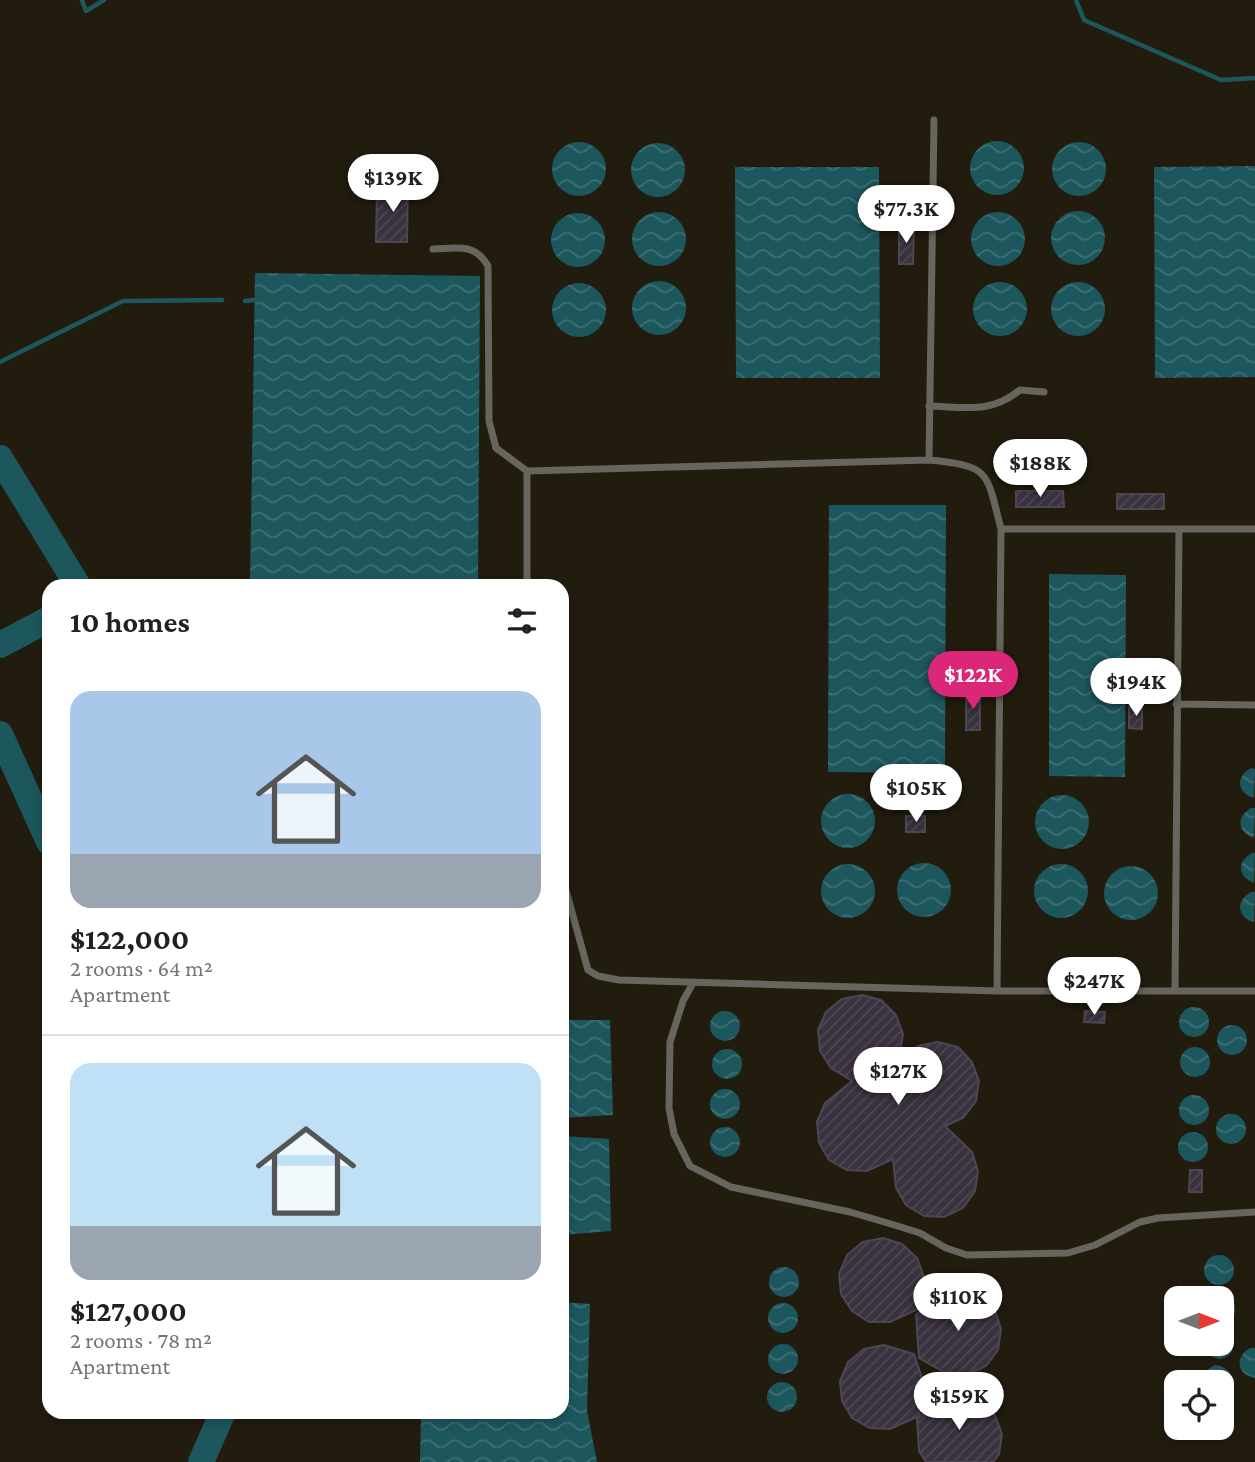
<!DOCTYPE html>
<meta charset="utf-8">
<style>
:root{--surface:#fff;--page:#f6f6f6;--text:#202124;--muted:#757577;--line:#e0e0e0;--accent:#db2777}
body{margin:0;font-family:"Crimson Pro",serif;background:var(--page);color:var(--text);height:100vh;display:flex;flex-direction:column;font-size:26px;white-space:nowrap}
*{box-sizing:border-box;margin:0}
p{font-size:23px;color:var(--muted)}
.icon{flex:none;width:38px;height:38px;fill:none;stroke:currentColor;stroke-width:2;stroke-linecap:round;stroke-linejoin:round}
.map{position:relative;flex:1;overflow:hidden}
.details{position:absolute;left:42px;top:579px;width:527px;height:840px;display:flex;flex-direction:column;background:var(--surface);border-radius:21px;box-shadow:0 4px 10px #0003}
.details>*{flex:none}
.needle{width:46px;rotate:90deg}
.controls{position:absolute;left:1164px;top:1286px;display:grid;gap:14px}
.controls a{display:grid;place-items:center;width:70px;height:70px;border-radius:14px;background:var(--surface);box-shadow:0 4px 10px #0003;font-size:35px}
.price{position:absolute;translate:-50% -60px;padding:0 16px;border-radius:24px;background:#fff;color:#222;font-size:23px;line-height:46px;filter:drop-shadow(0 2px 4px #0008)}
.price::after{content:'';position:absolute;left:50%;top:42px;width:21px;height:16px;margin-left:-10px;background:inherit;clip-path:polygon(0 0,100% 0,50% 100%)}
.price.current{background:var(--accent);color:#fff}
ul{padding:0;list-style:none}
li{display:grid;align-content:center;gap:14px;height:371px;padding:0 28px}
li+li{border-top:2px solid var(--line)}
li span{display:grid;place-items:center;height:217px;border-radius:21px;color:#555}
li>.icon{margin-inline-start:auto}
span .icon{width:126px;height:126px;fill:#fffc;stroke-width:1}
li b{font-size:30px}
h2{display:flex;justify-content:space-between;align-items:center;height:84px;padding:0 28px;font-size:30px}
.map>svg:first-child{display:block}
</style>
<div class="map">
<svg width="1255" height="1462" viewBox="0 0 1255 1462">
<defs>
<pattern id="water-waves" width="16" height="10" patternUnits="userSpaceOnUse" patternTransform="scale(1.75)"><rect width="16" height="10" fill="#1d575e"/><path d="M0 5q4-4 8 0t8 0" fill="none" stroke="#3e6f74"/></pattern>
<pattern id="building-hatch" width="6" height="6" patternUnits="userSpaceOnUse" patternTransform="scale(1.75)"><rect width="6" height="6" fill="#3b323f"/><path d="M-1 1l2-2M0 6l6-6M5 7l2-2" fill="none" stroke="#4e4651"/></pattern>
</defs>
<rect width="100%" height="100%" fill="#211c0e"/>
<path fill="url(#water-waves)" d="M970 168a27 27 0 1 1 54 0a27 27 0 1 1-54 0Z
M1052 169a27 27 0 1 1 54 0a27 27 0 1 1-54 0Z
M552 169a27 27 0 1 1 54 0a27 27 0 1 1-54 0Z
M631 170a27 27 0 1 1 54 0a27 27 0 1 1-54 0Z
M 1255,166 L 1255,377 L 1155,378 L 1154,167 Z
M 735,167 L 879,167 L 880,378 L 736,378 Z
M1051 238a27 27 0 1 1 54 0a27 27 0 1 1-54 0Z
M632 239a27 27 0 1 1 54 0a27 27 0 1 1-54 0Z
M971 239a27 27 0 1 1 54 0a27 27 0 1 1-54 0Z
M551 240a27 27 0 1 1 54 0a27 27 0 1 1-54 0Z
M 255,273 L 480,276 L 478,586 L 250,586 Z
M632 308a27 27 0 1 1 54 0a27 27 0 1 1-54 0Z
M1051 309a27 27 0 1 1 54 0a27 27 0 1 1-54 0Z
M973 309a27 27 0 1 1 54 0a27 27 0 1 1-54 0Z
M552 310a27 27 0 1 1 54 0a27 27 0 1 1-54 0Z
M 829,505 L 946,505 L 945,773 L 828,772 Z
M 1049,574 L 1126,575 L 1125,777 L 1049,776 Z
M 1251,768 L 1255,769 L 1254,798 C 1237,793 1235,777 1251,768 Z
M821 821a27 27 0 1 1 54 0a27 27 0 1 1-54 0Z
M1035 822a27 27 0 1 1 54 0a27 27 0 1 1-54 0Z
M 1251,808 L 1255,808 L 1254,838 C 1237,832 1236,817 1251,808 Z
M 1252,853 L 1255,853 L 1254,883 C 1238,877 1236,862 1252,853 Z
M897 890a27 27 0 1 1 54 0a27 27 0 1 1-54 0Z
M821 891a27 27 0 1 1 54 0a27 27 0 1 1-54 0Z
M1034 891a27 27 0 1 1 54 0a27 27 0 1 1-54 0Z
M1104 893a27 27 0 1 1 54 0a27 27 0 1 1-54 0Z
M 1251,892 L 1255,892 L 1254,922 C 1237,917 1235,901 1251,892 Z
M1179 1022a15 15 0 1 1 30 0a15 15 0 1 1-30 0Z
M710 1026a15 15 0 1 1 30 0a15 15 0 1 1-30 0Z
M 562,1020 L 610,1020 L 613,1115 L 562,1118 Z
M1217 1040a15 15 0 1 1 30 0a15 15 0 1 1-30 0Z
M1180 1062a15 15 0 1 1 30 0a15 15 0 1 1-30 0Z
M712 1064a15 15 0 1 1 30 0a15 15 0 1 1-30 0Z
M710 1104a15 15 0 1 1 30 0a15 15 0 1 1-30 0Z
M1179 1110a15 15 0 1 1 30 0a15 15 0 1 1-30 0Z
M1216 1129a15 15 0 1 1 30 0a15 15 0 1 1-30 0Z
M710 1142a15 15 0 1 1 30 0a15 15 0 1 1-30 0Z
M1178 1147a15 15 0 1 1 30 0a15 15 0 1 1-30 0Z
M 562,1136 L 609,1139 L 611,1231 L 562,1235 Z
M1204 1270a15 15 0 1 1 30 0a15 15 0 1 1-30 0Z
M769 1282a15 15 0 1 1 30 0a15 15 0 1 1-30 0Z
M 1217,1293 C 1238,1294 1243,1318 1222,1323 L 1222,1298 L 1209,1298 Z
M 562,1302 L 590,1304 L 587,1411 L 597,1462 L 420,1462 L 421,1412 L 562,1412 Z
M768 1318a15 15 0 1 1 30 0a15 15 0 1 1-30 0Z
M 1222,1329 L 1232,1334 C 1242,1360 1209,1369 1205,1344 L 1222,1344 Z
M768 1359a15 15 0 1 1 30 0a15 15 0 1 1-30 0Z
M 1250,1348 L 1255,1348 L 1255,1378 C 1237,1375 1234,1357 1250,1348 Z
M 1214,1365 C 1233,1366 1239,1386 1222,1395 L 1222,1382 L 1203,1382 C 1202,1374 1207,1370 1214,1365 Z
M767 1397a15 15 0 1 1 30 0a15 15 0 1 1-30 0Z"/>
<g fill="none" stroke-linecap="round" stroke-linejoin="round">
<path stroke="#1d575e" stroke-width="4.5" d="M 82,0 L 86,11 L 104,0
M 1076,0 L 1084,20 L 1221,80 L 1255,78
M 245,301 L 254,300
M 0,362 L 123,301 L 222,300"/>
<path stroke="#1d575e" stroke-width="26" d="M 0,458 L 78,586
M 0,645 L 49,619
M 0,734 L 49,842
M 201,1462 L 223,1412"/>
</g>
<path fill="url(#building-hatch)" stroke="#4f4653" stroke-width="2" d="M 392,180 L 408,180 L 407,242 L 376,242 L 377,192 L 392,193 Z
M 899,226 L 914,227 L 913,264 L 899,264 Z
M 1016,491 L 1063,491 L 1064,507 L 1016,507 Z
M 1117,494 L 1164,494 L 1164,509 L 1117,509 Z
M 966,692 L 980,692 L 980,730 L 966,730 Z
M 1129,707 L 1142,707 L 1142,729 L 1129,728 Z
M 906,816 L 925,816 L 925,832 L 906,832 Z
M 862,995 L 881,1000 L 896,1015 L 903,1034 L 898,1063 L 918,1046 L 938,1042 L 958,1047 L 972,1062 L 979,1081 L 976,1101 L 963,1118 L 945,1126 L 972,1152 L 978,1171 L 975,1191 L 963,1208 L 944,1217 L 924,1216 L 906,1205 L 896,1188 L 893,1159 L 867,1171 L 847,1170 L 829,1160 L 819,1143 L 817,1122 L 825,1103 L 852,1081 L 831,1068 L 820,1051 L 818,1030 L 826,1012 L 842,999 Z
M 1085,1011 L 1105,1012 L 1104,1023 L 1084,1022 Z
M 1190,1170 L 1202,1170 L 1202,1192 L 1189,1192 Z
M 883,1238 L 902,1244 L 917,1258 L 924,1277 L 918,1309 L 890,1322 L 869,1322 L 852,1311 L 841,1294 L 839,1274 L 847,1255 L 863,1242 Z
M 960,1290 L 980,1296 L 995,1310 L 1001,1329 L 998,1350 L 986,1366 L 967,1375 L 947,1374 L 919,1358 L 916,1315 L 941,1294 Z
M 884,1345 L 914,1354 L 924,1384 L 919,1416 L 890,1429 L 870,1428 L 852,1418 L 842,1401 L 840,1381 L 848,1362 L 864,1349 Z
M 961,1395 L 981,1401 L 995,1415 L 1002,1434 L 999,1454 L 993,1462 L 926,1462 L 919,1451 L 917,1419 L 941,1399 Z"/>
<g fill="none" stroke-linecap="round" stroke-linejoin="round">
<path stroke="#67655e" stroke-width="7" d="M 433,249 C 458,248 475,243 488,266 L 489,421 L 496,448 L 527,471 L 929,460 C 991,466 986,471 1001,529 L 997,991
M 929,406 C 966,407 990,414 1020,390 L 1044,392
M 929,460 L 934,120
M 1001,529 L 1255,529
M 527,586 L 527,471
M 1176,704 L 1255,705
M 562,876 L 588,970 L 598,976 L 619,980 L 997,991 L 1255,991
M 693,983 L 683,1001 L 670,1042 L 669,1108 L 674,1134 L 690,1166 L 731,1187 L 850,1212 L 891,1224 L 920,1233 L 946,1248 L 967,1255 L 1068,1253 L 1095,1245 L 1140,1222 L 1158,1218 L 1255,1212
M 1175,991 L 1179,529"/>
</g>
</svg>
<div class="controls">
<a><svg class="needle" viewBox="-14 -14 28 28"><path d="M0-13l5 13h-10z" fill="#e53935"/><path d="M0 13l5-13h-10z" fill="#757577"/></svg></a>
<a><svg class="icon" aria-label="locate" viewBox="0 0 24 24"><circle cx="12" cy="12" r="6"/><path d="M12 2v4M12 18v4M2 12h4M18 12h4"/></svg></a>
</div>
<b class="price" style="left:393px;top:214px">$139K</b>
<b class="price" style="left:906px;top:245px">$77.3K</b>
<b class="price" style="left:1040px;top:499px">$188K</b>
<b class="price current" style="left:973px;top:711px">$122K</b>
<b class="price" style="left:1136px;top:718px">$194K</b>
<b class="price" style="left:916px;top:824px">$105K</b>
<b class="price" style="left:1094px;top:1017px">$247K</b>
<b class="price" style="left:898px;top:1107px">$127K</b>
<b class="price" style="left:958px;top:1333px">$110K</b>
<b class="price" style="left:959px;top:1432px">$159K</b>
<section class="details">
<h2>10 homes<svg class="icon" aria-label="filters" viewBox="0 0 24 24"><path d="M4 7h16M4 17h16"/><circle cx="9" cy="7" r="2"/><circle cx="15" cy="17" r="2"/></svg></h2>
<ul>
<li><span style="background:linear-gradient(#a9c7e8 75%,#9aa5b1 0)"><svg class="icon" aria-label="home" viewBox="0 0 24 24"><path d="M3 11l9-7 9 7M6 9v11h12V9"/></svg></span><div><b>$122,000</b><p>2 rooms · 64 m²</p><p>Apartment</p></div></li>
<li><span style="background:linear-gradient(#bfe0f5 75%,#9aa5b1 0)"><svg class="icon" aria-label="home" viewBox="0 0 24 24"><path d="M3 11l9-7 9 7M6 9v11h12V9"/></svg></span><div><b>$127,000</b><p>2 rooms · 78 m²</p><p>Apartment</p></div></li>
</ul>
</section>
</div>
